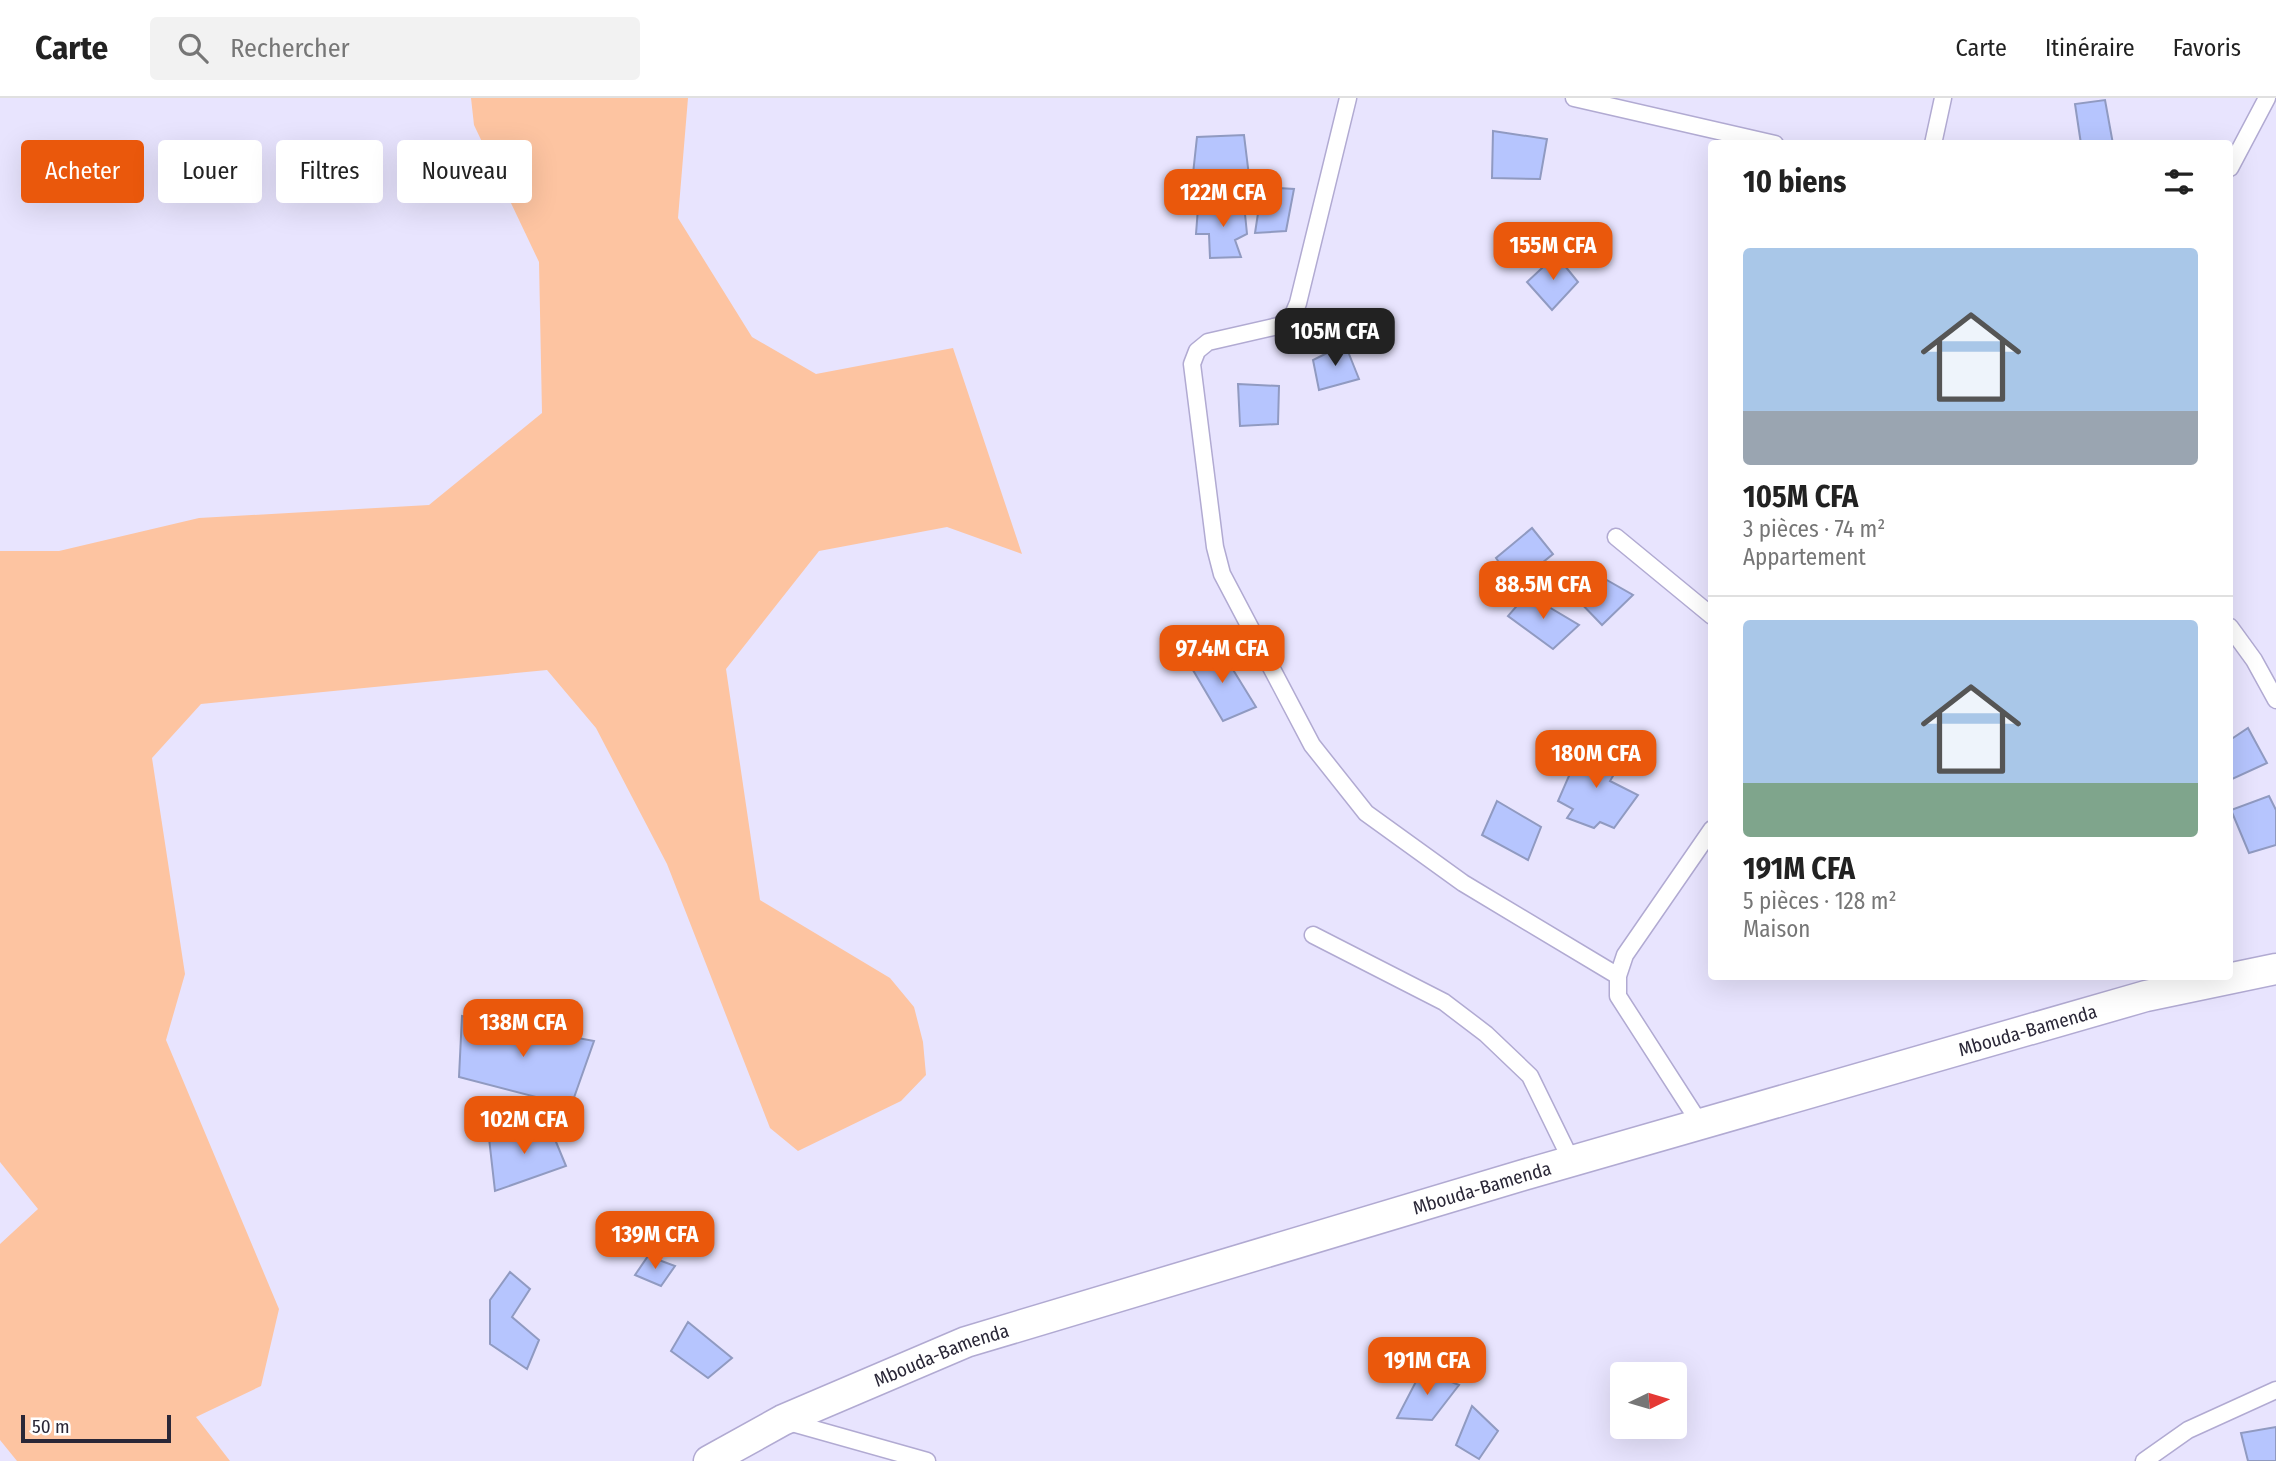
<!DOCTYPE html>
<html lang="fr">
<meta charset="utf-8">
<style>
:root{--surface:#fff;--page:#f2f2f2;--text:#222;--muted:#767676;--line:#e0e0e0;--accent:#ea580c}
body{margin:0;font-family:"Fira Sans Condensed",sans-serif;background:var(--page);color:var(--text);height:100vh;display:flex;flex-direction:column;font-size:26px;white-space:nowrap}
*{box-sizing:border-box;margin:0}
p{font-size:23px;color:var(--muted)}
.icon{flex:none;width:38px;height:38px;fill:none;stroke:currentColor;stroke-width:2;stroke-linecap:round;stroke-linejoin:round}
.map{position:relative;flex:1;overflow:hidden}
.side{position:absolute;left:1708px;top:42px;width:525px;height:840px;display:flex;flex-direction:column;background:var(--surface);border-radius:7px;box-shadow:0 7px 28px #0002}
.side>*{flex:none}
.hud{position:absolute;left:21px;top:42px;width:665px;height:63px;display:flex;gap:14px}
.needle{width:46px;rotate:85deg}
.fabs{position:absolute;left:1610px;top:1264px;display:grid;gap:14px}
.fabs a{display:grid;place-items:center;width:77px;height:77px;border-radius:7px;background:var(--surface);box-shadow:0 7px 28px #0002;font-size:35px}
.scale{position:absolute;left:21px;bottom:18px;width:150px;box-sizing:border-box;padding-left:7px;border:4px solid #2a2737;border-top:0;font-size:19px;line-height:24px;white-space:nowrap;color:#2a2737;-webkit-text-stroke:5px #fff;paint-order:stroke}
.price{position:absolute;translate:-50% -60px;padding:0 16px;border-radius:14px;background:var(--accent);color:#fff;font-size:23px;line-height:46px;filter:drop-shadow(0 2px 4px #0008)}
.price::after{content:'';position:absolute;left:50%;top:42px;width:21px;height:16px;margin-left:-10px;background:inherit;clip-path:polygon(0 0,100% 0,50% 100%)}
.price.current{background:#222;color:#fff}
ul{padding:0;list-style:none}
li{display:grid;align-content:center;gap:14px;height:371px;padding:0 35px}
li+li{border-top:2px solid var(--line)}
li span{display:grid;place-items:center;height:217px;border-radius:7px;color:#555}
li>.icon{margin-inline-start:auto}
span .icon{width:126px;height:126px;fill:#fffc;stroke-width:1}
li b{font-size:30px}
h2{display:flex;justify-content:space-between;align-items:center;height:84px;padding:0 35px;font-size:30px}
.chip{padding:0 24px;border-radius:7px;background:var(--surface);box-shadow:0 7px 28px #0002;font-size:24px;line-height:63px}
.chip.current{background:var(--accent);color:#fff}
header{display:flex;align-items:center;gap:42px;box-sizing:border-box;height:98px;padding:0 35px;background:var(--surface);border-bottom:2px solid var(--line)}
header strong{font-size:33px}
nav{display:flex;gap:38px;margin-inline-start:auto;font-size:24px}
.search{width:490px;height:63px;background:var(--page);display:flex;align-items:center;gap:18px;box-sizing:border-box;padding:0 24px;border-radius:7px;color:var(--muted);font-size:26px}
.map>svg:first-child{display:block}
</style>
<header>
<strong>Carte</strong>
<div class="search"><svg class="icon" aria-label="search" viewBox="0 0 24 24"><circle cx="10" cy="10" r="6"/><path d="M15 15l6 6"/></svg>Rechercher</div>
<nav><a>Carte</a><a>Itinéraire</a><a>Favoris</a></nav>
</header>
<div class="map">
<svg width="2276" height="1363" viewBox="0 0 2276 1363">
<rect width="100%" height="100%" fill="#e8e4fe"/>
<path fill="#fdc4a1" d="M 471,0 L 688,0 L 678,120 L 752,239 L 816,276 L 953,250 L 1022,456 L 947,429 L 819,453 L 726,571 L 760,802 L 890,880 L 914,909 L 923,944 L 926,977 L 901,1003 L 798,1053 L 770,1030 L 667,766 L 596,630 L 547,572 L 201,606 L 152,660 L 185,876 L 166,942 L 279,1211 L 261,1288 L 196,1319 L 230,1363 L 17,1363 L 0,1342 L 0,1146 L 38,1111 L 0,1064 L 0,453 L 59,453 L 199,420 L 429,407 L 542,315 L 539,164 L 474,27 Z"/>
<path fill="#b6c5fe" stroke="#909ac1" stroke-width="2" d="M 2105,2 L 2113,46 L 2081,46 L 2075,6 Z
M 1493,33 L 1547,41 L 1540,81 L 1492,80 Z
M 1244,37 L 1249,78 L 1193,76 L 1197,39 Z
M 1262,89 L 1294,91 L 1286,133 L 1255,135 Z
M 1244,106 L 1247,136 L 1235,142 L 1241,159 L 1210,160 L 1209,136 L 1196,136 L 1198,110 Z
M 1556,157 L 1578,184 L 1552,212 L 1527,184 Z
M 1345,246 L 1359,281 L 1319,292 L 1313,262 Z
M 1238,286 L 1279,288 L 1278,326 L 1240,328 Z
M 1532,430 L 1553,456 L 1515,487 L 1496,460 Z
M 1598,477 L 1633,497 L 1602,527 L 1575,499 Z
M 1527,496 L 1579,527 L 1553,551 L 1508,518 Z
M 1219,549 L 1256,609 L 1223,623 L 1190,567 Z
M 2248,630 L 2267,665 L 2230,682 L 2230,642 Z
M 1582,648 L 1623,661 L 1610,683 L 1638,697 L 1614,730 L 1600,724 L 1594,730 L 1567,720 L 1573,711 L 1558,703 Z
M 2269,698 L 2276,712 L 2276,747 L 2249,755 L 2231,712 Z
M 1497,703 L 1541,729 L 1528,762 L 1482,737 Z
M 462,918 L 594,943 L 571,1008 L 459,979 Z
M 549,1027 L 566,1068 L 495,1093 L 489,1040 Z
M 648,1158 L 675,1168 L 661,1188 L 635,1177 Z
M 510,1174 L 530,1191 L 512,1219 L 539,1242 L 527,1271 L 490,1246 L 490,1202 Z
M 688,1224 L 732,1260 L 708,1280 L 671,1253 Z
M 1422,1272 L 1459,1287 L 1432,1322 L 1397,1320 Z
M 1472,1308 L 1498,1333 L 1479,1361 L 1456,1347 Z
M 2276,1329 L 2276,1363 L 2248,1363 L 2241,1335 Z"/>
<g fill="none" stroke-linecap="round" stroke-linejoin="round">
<g stroke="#b1aad2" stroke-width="19">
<path id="street" d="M 1348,0 L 1298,205 L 1292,219 L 1278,228 L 1208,244 L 1197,253 L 1192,266 L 1215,449 L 1222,476 L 1312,647 L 1366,715 L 1463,785 L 1618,878
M 1574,0 L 1775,46
M 1933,46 L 1943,0
M 2230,70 L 2267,0
M 1616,439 L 1712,518
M 2230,529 L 2254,562 L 2276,602
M 1313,837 L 1444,904 L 1486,936 L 1530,978 L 1572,1064
M 1701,1027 L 1618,898 L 1618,878 L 1625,857 L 1712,731
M 785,1323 L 927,1363
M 2144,1363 L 2188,1332 L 2276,1292"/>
</g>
<g stroke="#b1aad2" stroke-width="33">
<g id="highway">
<path id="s1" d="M 709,1363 L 783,1322 L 966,1244 L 1520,1078 L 2146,898 L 2276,871"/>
</g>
</g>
<use href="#street" stroke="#fff" stroke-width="16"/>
<use href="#highway" stroke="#fff" stroke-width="30"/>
</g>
<g text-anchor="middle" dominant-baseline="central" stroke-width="7" stroke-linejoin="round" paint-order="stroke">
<g font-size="19" fill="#2a2737" stroke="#fff">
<text stroke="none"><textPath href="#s1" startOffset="1390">Mbouda-Bamenda</textPath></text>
<text stroke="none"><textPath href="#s1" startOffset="822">Mbouda-Bamenda</textPath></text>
<text stroke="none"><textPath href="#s1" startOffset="256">Mbouda-Bamenda</textPath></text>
</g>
</g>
</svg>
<div class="fabs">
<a><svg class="needle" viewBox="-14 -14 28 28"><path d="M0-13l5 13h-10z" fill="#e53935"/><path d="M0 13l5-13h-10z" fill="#767676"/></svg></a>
</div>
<div class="scale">50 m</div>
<b class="price" style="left:1223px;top:131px">122M CFA</b>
<b class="price" style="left:1553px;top:184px">155M CFA</b>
<b class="price current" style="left:1335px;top:270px">105M CFA</b>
<b class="price" style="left:1543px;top:523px">88.5M CFA</b>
<b class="price" style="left:1222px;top:587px">97.4M CFA</b>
<b class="price" style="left:1596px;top:692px">180M CFA</b>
<b class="price" style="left:523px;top:961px">138M CFA</b>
<b class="price" style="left:524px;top:1058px">102M CFA</b>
<b class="price" style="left:655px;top:1173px">139M CFA</b>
<b class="price" style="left:1427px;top:1299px">191M CFA</b>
<div class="hud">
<a class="chip current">Acheter</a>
<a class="chip">Louer</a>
<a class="chip">Filtres</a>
<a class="chip">Nouveau</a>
</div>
<section class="side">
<h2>10 biens<svg class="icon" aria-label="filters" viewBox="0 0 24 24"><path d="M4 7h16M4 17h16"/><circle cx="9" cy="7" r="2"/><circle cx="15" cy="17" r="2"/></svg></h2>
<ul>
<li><span style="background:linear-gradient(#a9c7e8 75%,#9aa5b1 0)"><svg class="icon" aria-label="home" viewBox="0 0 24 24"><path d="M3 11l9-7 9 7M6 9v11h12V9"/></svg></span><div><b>105M CFA</b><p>3 pièces · 74 m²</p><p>Appartement</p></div></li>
<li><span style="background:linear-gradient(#a9c7e8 75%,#7fa58c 0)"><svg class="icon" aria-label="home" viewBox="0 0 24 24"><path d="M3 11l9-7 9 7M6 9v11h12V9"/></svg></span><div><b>191M CFA</b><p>5 pièces · 128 m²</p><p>Maison</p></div></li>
</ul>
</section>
</div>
